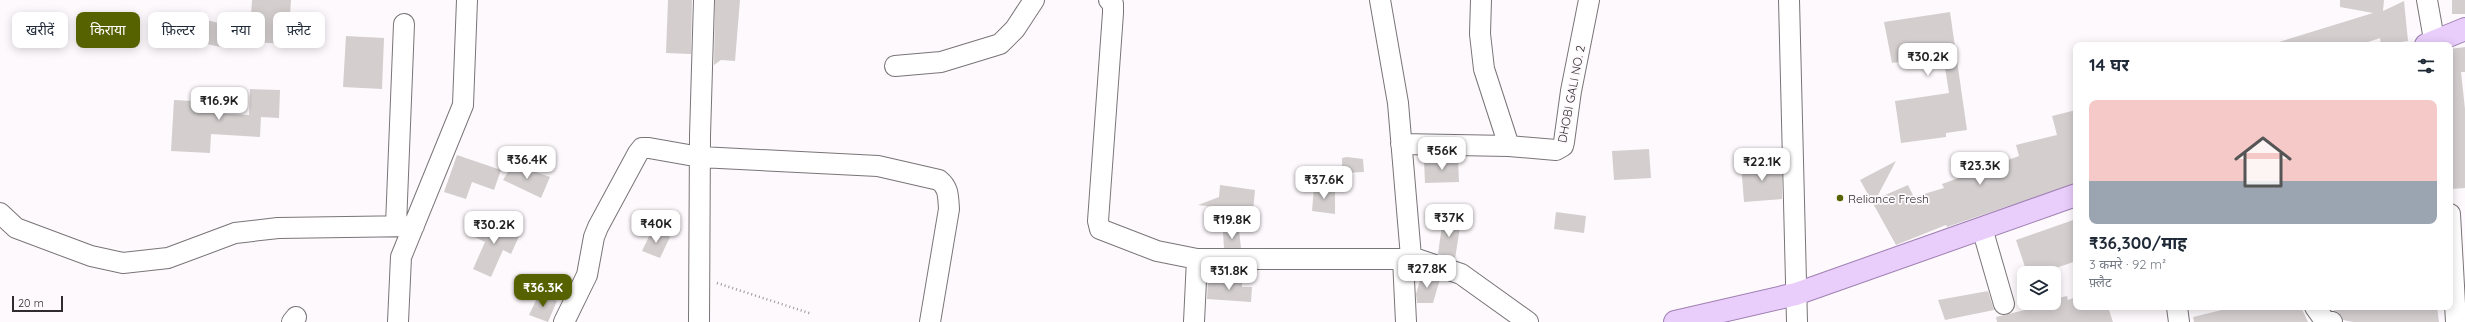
<!DOCTYPE html>
<html lang="hi">
<meta charset="utf-8">
<style>
:root{--surface:#fff;--page:#f6f6f7;--text:#1f2937;--muted:#747a83;--accent:#566100}
body{margin:0;font-family:Quicksand,"Noto Sans Devanagari",sans-serif;background:var(--page);color:var(--text);height:100vh;display:flex;flex-direction:column;font-size:15px;white-space:nowrap}
*{box-sizing:border-box;margin:0}
p{font-size:13px;color:var(--muted)}
.icon{flex:none;width:22px;height:22px;fill:none;stroke:currentColor;stroke-width:2;stroke-linecap:round;stroke-linejoin:round}
.map{position:relative;flex:1;overflow:hidden}
.panel{position:absolute;left:2073px;top:42px;width:380px;height:268px;display:flex;flex-direction:column;background:var(--surface);border-radius:8px;box-shadow:0 2px 10px #0003}
.panel>*{flex:none}
.banner{position:absolute;left:12px;top:12px;width:380px;height:36px;display:flex;gap:8px}
.tools{position:absolute;left:2017px;top:266px;display:grid;gap:8px}
.tools a{display:grid;place-items:center;width:44px;height:44px;border-radius:8px;background:var(--surface);box-shadow:0 2px 10px #0003;font-size:20px}
.scale{position:absolute;left:12px;bottom:10px;width:51px;box-sizing:border-box;padding-left:4px;border:2px solid #2e2c2d;border-top:0;font-size:11px;line-height:14px;white-space:nowrap;color:#2e2c2d;-webkit-text-stroke:3px #fef9fc;paint-order:stroke}
.price{position:absolute;translate:-50% -34px;padding:0 9px;border-radius:8px;background:#fff;color:#222;font-size:13px;line-height:26px;filter:drop-shadow(0 1px 2px #0008)}
.price::after{content:'';position:absolute;left:50%;top:24px;width:12px;height:9px;margin-left:-6px;background:inherit;clip-path:polygon(0 0,100% 0,50% 100%)}
.price.selected{background:var(--accent);color:#fff}
ul{padding:0;list-style:none}
li{display:grid;align-content:center;gap:8px;height:212px;padding:0 16px}
li span{display:grid;place-items:center;height:124px;border-radius:8px;color:#555}
li>.icon{margin-inline-start:auto}
span .icon{width:72px;height:72px;fill:#fffc;stroke-width:1}
li b{font-size:17px}
h2{display:flex;justify-content:space-between;align-items:center;height:48px;padding:0 16px;font-size:17px}
.pill{padding:0 14px;border-radius:8px;background:var(--surface);box-shadow:0 2px 10px #0003;font-size:14px;line-height:36px}
.pill.selected{background:var(--accent);color:#fff}
.map>svg:first-child{display:block}
</style>
<div class="map">
<svg width="2465" height="322" viewBox="0 0 2465 322">
<rect width="100%" height="100%" fill="#fef9fc"/>
<path fill="#d4cecf" d="M 252,0 L 291,0 L 288,44 L 227,41 L 225,48 L 166,35 L 169,20 L 177,22 L 179,13 L 250,31 Z
M 668,0 L 692,0 L 691,54 L 666,53 Z
M 715,0 L 740,0 L 735,61 L 721,60 L 714,65 Z
M 2340,0 L 2384,0 L 2383,11 L 2404,1 L 2408,41 L 2394,43 L 2394,45 L 2381,45 L 2380,38 L 2359,45 L 2280,45 L 2279,42 L 2373,13 L 2340,7 Z
M 2452,0 L 2465,0 L 2465,14 L 2452,14 Z
M 1950,12 L 1967,130 L 1946,133 L 1946,137 L 1901,143 L 1895,101 L 1949,93 L 1943,55 L 1892,63 L 1884,22 Z
M 346,36 L 384,38 L 382,89 L 343,87 Z
M 2465,47 L 2465,72 L 2461,72 L 2465,109 L 2465,188 L 2452,189 L 2450,169 L 2450,49 Z
M 250,89 L 280,90 L 279,118 L 261,117 L 260,137 L 211,134 L 210,153 L 171,151 L 174,100 L 213,102 L 212,113 L 249,115 Z
M 2076,110 L 2076,183 L 1947,227 L 1946,225 L 1896,245 L 1860,180 L 1896,161 L 1876,199 L 1908,185 L 1914,197 L 1944,188 L 1942,184 L 2019,156 L 2016,145 L 2057,135 L 2052,116 Z
M 1649,149 L 1651,178 L 1614,180 L 1612,151 Z
M 457,155 L 501,170 L 494,190 L 472,182 L 466,199 L 444,192 Z
M 1347,157 L 1363,159 L 1364,172 L 1342,173 L 1342,158 Z
M 1458,158 L 1459,182 L 1425,183 L 1424,160 Z
M 1782,162 L 1782,199 L 1744,202 L 1741,164 Z
M 513,164 L 550,177 L 541,198 L 503,180 Z
M 1220,185 L 1255,190 L 1253,212 L 1198,205 L 1219,197 Z
M 1314,188 L 1335,188 L 1335,214 L 1312,211 Z
M 1556,212 L 1586,216 L 1584,233 L 1554,229 Z
M 1443,218 L 1461,221 L 1455,259 L 1438,254 Z
M 2076,219 L 2076,261 L 2042,273 L 2027,273 L 2016,240 Z
M 484,220 L 521,232 L 511,254 L 503,250 L 491,277 L 473,269 L 485,242 L 473,236 Z
M 652,230 L 670,237 L 660,258 L 642,251 Z
M 1239,230 L 1241,248 L 1224,248 L 1223,232 Z
M 1422,273 L 1440,279 L 1433,303 L 1417,303 L 1416,294 Z
M 1208,280 L 1242,283 L 1242,287 L 1252,287 L 1251,302 L 1207,299 Z
M 1988,291 L 1994,310 L 1945,320 L 1938,300 Z
M 539,294 L 557,301 L 548,322 L 529,315 Z
M 2067,296 L 2068,300 L 2076,297 L 2076,307 L 2108,307 L 2113,322 L 1997,322 L 1996,317 L 2054,303 L 2054,299 Z
M 2234,307 L 2301,307 L 2308,322 L 2194,322 L 2193,317 Z
M 2329,307 L 2437,307 L 2439,322 L 2353,322 L 2343,320 L 2339,313 Z"/>
<g fill="none" stroke-linecap="round" stroke-linejoin="round">
<g stroke="#797477" stroke-width="22">
<path id="minor" d="M 1109,0 L 1113,4 L 1113,13 L 1098,221 L 1100,229 L 1157,251 L 1197,259
M 1380,0 L 1398,103 L 1411,257
M 1481,0 L 1480,34 L 1484,69 L 1509,146
M 1789,0 L 1797,322
M 2427,0 L 2435,45
M 895,66 L 941,62 L 1000,44 L 1015,29 L 1034,0
M 1401,144 L 1509,146 L 1556,150 L 1563,146 L 1564,142 L 1571,91 L 1589,0
M 0,213 L 16,228 L 91,256 L 123,263 L 168,258 L 235,233 L 278,228 L 414,226
M 2450,214 L 2456,322
M 396,225 L 404,24
M 1982,228 L 2004,304
M 1403,259 L 1406,322
M 2177,307 L 2179,322
M 2315,307 L 2325,321 L 2332,322
M 292,322 L 296,317
M 398,322 L 401,257 L 463,105 L 467,0
M 564,322 L 587,275 L 594,237 L 598,227 L 638,153 L 642,148 L 649,148 L 700,157 L 878,166 L 939,180 C 949,188 948,196 949,209 L 930,322
M 699,322 L 700,136 L 704,0
M 1194,322 L 1197,259 L 1403,259 L 1411,257 L 1461,274 L 1528,322"/>
</g>
<g stroke="#9e7fb1" stroke-width="24">
<path id="major" d="M 2426,45 L 2465,29
M 1675,322 L 1796,294 L 2076,195"/>
</g>
<path stroke="#9a9698" stroke-width="2.5" stroke-dasharray="1 3" stroke-linecap="butt" d="M 717,283 L 812,314"/>
<use href="#minor" stroke="#fff" stroke-width="20"/>
<use href="#major" stroke="#e9cdfb" stroke-width="22"/>
</g>
<circle fill="#566100" stroke="#fef9fc" stroke-width="1.5" cx="1840" cy="198" r="4"/>
<g text-anchor="middle" dominant-baseline="central" stroke-width="3.5" stroke-linejoin="round" paint-order="stroke">
<g font-size="12" fill="#2e2c2d" stroke="#fef9fc">
<text transform="translate(1571 94) rotate(-79)">DHOBI GALI NO. 2</text>
</g>
<g font-size="12" fill="#2e2c2d" stroke="#fef9fc" text-anchor="start">
<text x="1848" y="198">Reliance Fresh</text>
</g>
</g>
</svg>
<div class="tools">
<a><svg class="icon" aria-label="layers" viewBox="0 0 24 24"><path d="M12 4l9 5-9 5-9-5zM3 14l9 5 9-5"/></svg></a>
</div>
<div class="scale">20 m</div>
<b class="price" style="left:1928px;top:77px">₹30.2K</b>
<b class="price" style="left:219px;top:121px">₹16.9K</b>
<b class="price" style="left:1442px;top:171px">₹56K</b>
<b class="price" style="left:527px;top:180px">₹36.4K</b>
<b class="price" style="left:1762px;top:182px">₹22.1K</b>
<b class="price" style="left:1980px;top:186px">₹23.3K</b>
<b class="price" style="left:1324px;top:200px">₹37.6K</b>
<b class="price" style="left:1449px;top:238px">₹37K</b>
<b class="price" style="left:1232px;top:240px">₹19.8K</b>
<b class="price" style="left:656px;top:244px">₹40K</b>
<b class="price" style="left:494px;top:245px">₹30.2K</b>
<b class="price" style="left:1427px;top:289px">₹27.8K</b>
<b class="price" style="left:1229px;top:291px">₹31.8K</b>
<b class="price selected" style="left:543px;top:308px">₹36.3K</b>
<div class="banner">
<a class="pill">खरीदें</a>
<a class="pill selected">किराया</a>
<a class="pill">फ़िल्टर</a>
<a class="pill">नया</a>
<a class="pill">फ़्लैट</a>
</div>
<section class="panel">
<h2>14 घर<svg class="icon" aria-label="filters" viewBox="0 0 24 24"><path d="M4 7h16M4 17h16"/><circle cx="9" cy="7" r="2"/><circle cx="15" cy="17" r="2"/></svg></h2>
<ul>
<li><span style="background:linear-gradient(#f6c9c9 65%,#9aa5b1 0)"><svg class="icon" aria-label="home" viewBox="0 0 24 24"><path d="M3 11l9-7 9 7M6 9v11h12V9"/></svg></span><div><b>₹36,300/माह</b><p>3 कमरे · 92 m²</p><p>फ़्लैट</p></div></li>
</ul>
</section>
</div>
